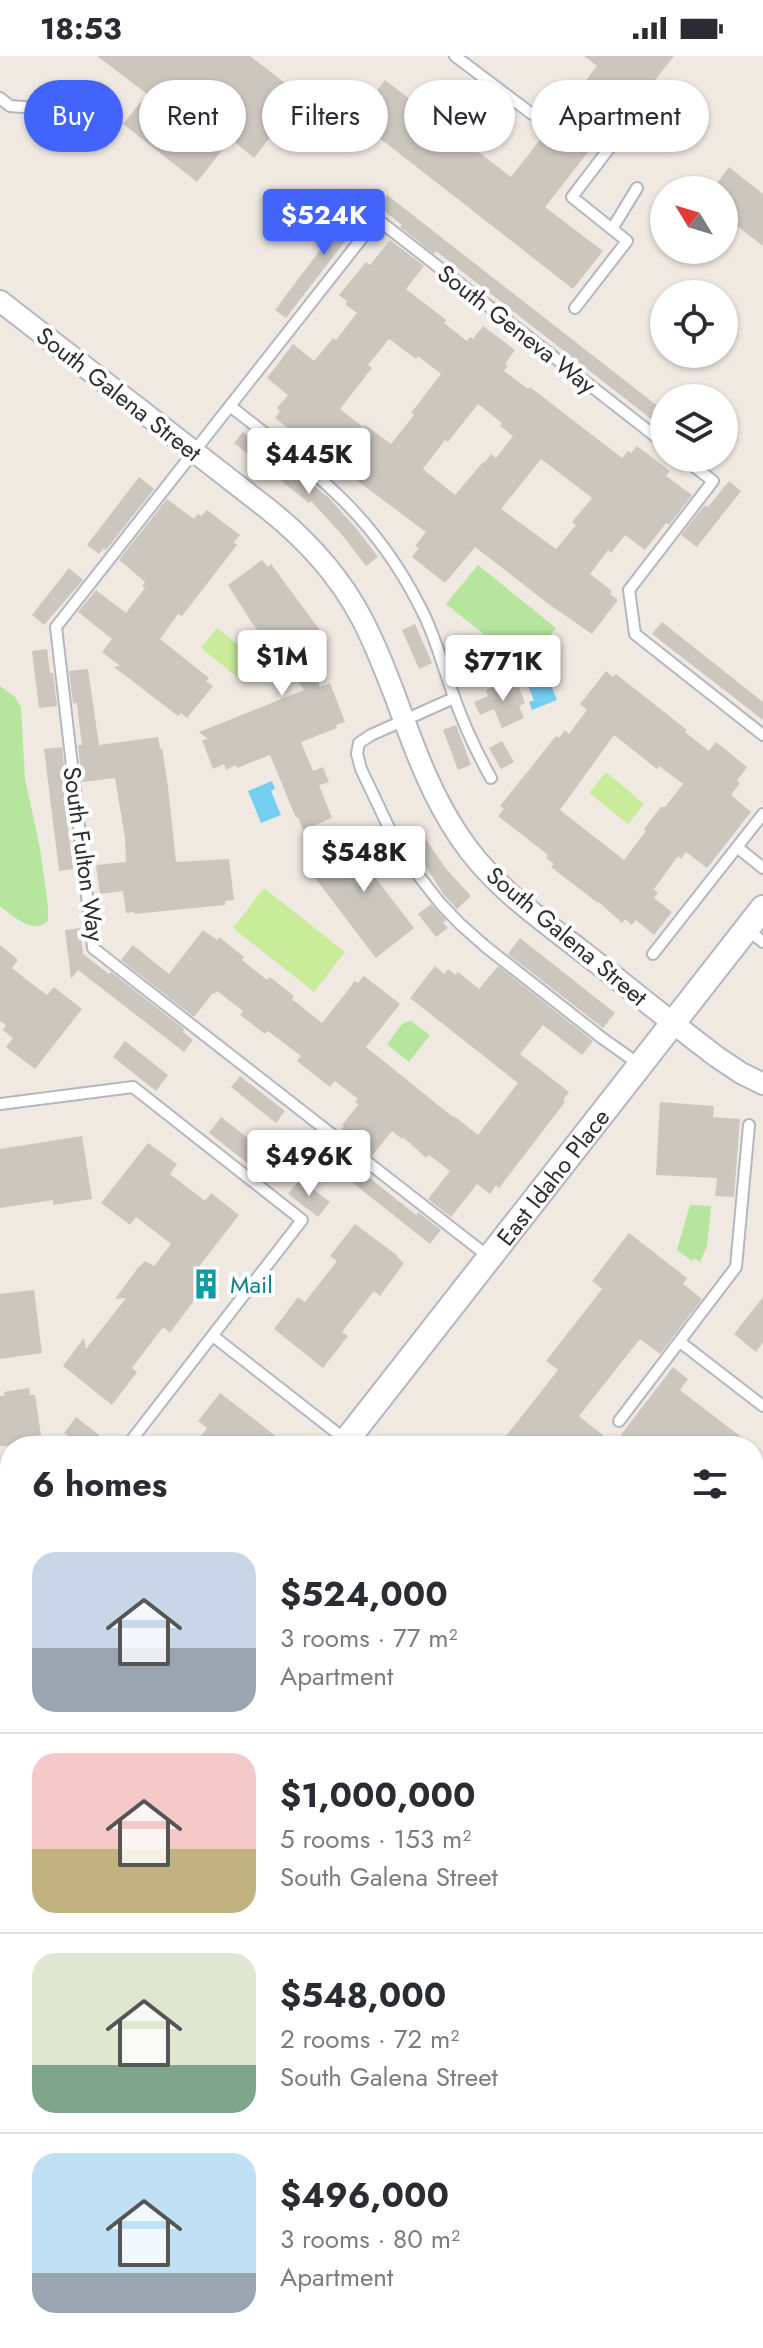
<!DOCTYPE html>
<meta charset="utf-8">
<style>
:root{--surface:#fff;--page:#f2f2f3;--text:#2b2b33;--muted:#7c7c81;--line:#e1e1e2;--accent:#4264fb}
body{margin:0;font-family:Jost,sans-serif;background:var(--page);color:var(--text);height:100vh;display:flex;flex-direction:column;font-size:30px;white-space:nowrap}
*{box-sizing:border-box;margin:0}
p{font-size:26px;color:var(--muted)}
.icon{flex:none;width:44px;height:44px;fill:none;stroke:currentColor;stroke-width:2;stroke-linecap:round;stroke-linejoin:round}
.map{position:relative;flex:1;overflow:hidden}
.sheet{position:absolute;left:0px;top:1380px;width:764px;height:912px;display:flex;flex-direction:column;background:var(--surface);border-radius:32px 32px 0 0;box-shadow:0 2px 6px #0004}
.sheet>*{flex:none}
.top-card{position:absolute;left:24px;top:24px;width:716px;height:72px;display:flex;gap:16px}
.needle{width:52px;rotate:308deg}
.controls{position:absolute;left:650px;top:120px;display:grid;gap:16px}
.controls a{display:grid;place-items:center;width:88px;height:88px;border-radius:50%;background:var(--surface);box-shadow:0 2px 6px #0004;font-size:40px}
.price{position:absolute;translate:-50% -68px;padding:0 18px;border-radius:8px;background:#fff;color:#222;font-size:26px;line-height:52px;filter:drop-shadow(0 2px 4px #0008)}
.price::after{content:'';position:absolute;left:50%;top:48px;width:24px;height:18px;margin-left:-12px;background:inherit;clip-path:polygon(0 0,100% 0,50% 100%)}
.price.on{background:var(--accent);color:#fff}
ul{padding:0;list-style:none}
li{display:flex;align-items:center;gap:24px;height:200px;padding:0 32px}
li+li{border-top:2px solid var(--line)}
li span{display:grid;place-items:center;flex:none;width:224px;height:160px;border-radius:24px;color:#555}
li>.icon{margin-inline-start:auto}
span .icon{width:96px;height:96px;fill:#fffc;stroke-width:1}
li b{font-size:34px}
h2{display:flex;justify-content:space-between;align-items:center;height:96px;padding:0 32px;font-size:34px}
.pill{padding:0 28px;border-radius:36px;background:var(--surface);box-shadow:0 2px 6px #0004;font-size:28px;line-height:72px}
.pill.on{background:var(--accent);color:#fff}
.status{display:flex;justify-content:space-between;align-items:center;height:56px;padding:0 40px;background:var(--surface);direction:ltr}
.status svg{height:22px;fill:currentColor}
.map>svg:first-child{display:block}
</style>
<div class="status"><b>18:53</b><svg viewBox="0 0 49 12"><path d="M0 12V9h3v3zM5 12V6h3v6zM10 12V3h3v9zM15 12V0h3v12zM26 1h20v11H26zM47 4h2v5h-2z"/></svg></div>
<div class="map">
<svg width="763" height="2292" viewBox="0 0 763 2292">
<rect width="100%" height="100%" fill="#efe9e1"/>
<path fill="#b6e59e" d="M 478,509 L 556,572 L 525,611 L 446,548 Z
M 0,630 L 15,641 L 21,651 L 25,723 L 40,792 L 48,850 L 48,865 C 32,879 13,860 0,850 Z
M 411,965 L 430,979 L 409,1006 L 387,988 L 403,967 Z
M 690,1149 L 711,1150 L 707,1190 L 700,1206 L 694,1202 L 692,1205 L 677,1194 Z"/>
<path fill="#c9ec9a" d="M 217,572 L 257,604 L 241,624 L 201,592 Z
M 606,716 L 644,748 L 628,768 L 589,737 Z
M 264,832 L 345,896 L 314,936 L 233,872 Z"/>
<path fill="#75cff0" d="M 545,615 L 557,644 L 532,654 L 529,646 L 534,644 L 525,623 Z
M 272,725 L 275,733 L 271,735 L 281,759 L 261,767 L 248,735 Z"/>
<path fill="#cbc7bf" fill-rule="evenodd" d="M 97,0 L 250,0 L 302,40 L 254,102 L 231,83 L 197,126 L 123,68 L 147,38 Z
M 584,0 L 674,0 L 639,45 L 632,40 L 545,151 L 603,195 L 573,233 L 355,63 L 385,24 L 511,121 L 597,10 Z
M 729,111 L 763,138 L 763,190 L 724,160 L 724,134 L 712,134 Z
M 387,139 L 664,355 L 664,373 L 436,195 L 434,198 L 400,171 L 402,169 L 378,150 Z
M 360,141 L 372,150 L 286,262 L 275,254 Z
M 390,184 L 424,210 L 406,233 L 446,264 L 444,267 L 467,285 L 470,281 L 473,283 L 483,270 L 515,294 L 505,308 L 508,310 L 504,315 L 528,333 L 530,331 L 622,402 L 628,395 L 631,397 L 637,390 L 670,415 L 666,420 L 692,439 L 669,469 L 666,467 L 645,494 L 625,479 L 611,497 L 608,494 L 590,518 L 612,535 L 610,538 L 618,544 L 592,578 L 550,549 L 475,491 L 445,527 L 412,501 L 419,492 L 415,490 L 426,476 L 335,408 L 337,405 L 311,384 L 308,388 L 275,362 L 280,355 L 277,352 L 288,339 L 267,322 L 293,288 L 314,305 L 333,282 L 336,284 L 357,257 L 345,248 L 347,245 L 339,239 L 366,206 L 370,209 ZM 389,283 L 416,303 L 418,300 L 441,318 L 411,357 L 414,359 L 391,388 L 365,369 L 363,371 L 340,353 L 372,312 L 368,309 ZM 478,348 L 502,367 L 500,370 L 513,380 L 496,402 L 491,398 L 484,407 L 483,406 L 455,439 L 423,413 L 445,384 L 448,386 ZM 541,403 L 592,442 L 572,466 L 576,469 L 556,493 L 501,453 Z
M 243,376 L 328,441 L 356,472 L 378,501 L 366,510 L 344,481 L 311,445 L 309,447 L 234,387 Z
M 139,421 L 154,433 L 106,494 L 104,492 L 99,498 L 87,489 Z
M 729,425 L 741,435 L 697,491 L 681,479 L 705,449 L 708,451 Z
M 167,443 L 194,463 L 198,458 L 201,460 L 207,454 L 240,479 L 234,486 L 237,489 L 182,560 L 178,558 L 160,583 L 209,622 L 206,625 L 213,630 L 187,662 L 181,657 L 178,660 L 114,611 L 120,610 L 102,596 L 112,583 L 78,556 L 96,534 L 126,557 L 145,532 L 142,530 L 145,526 L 119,504 Z
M 262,504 L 268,511 L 271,508 L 325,581 L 322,583 L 327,590 L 315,600 L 317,603 L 311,608 L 320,631 L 330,627 L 345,666 L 336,669 L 337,672 L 301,686 L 313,715 L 323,711 L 329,726 L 319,729 L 332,762 L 303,774 L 298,761 L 296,762 L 270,699 L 237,712 L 236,709 L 226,714 L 224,708 L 213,713 L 202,684 L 208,683 L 199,676 L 304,634 L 252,567 L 228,529 Z
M 69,512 L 83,524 L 44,569 L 32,559 Z
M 662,566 L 763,646 L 763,664 L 652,578 Z
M 415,568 L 432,607 L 419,613 L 402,574 Z
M 47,593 L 50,617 L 53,617 L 57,650 L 39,652 L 32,595 Z
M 88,613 L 99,689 L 158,681 L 160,693 L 162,692 L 168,731 L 176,806 L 229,803 L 234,844 L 225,845 L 225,849 L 134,858 L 134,856 L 126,857 L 123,835 L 100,838 L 96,809 L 126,806 L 125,782 L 115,722 L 82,726 L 78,689 L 82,689 L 78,658 L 77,647 L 73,648 L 69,615 Z
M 606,615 L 613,621 L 616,618 L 687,674 L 685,676 L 709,695 L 716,686 L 747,711 L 737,725 L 740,727 L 731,739 L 751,756 L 707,812 L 686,796 L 681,803 L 678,800 L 654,833 L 658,837 L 654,842 L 672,856 L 654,879 L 636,864 L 632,869 L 625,863 L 622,867 L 599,846 L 598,847 L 551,811 L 554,808 L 546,802 L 548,799 L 498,760 L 504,753 L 500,750 L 556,680 L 559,682 L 565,674 L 569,678 L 587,654 L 580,648 ZM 614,679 L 657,713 L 659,710 L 683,728 L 665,751 L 661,751 L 644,773 L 646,775 L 624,804 L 560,754 Z
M 515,622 L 525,647 L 519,650 L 524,662 L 502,672 L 494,653 L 480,659 L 474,646 L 488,640 L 486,634 Z
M 456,669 L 471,709 L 458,714 L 443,674 Z
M 502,685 L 514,706 L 501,713 L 489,692 Z
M 62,691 L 66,727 L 63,728 L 73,813 L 59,815 L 44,693 Z
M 380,781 L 396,805 L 375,819 L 375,821 L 414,872 L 376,902 L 315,822 L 318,820 L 313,812 L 346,787 L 352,795 L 355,793 L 357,796 Z
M 426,784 L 447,814 L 471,840 L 457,853 L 444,839 L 414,792 Z
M 431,848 L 446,864 L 443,867 L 448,872 L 436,881 L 418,858 Z
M 80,872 L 83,898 L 109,918 L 111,916 L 184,973 L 183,976 L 193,984 L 184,996 L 78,914 L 71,923 L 65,874 Z
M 203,874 L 217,884 L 219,881 L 244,901 L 242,904 L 267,924 L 270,921 L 294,940 L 292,943 L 322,967 L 355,925 L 358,927 L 364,920 L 400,948 L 366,991 L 453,1061 L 454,1060 L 478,1079 L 518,1027 L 410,942 L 435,910 L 444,918 L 448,913 L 455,919 L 458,916 L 479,933 L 498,910 L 593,985 L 582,999 L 543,969 L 520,998 L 569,1036 L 563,1044 L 565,1046 L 499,1132 L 496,1129 L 490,1138 L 477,1128 L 451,1161 L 428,1143 L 450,1115 L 429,1099 L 426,1102 L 403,1081 L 402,1083 L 392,1075 L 372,1100 L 340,1075 L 344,1070 L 342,1069 L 358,1049 L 355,1046 L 358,1043 L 335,1025 L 330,1031 L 297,1005 L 301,1000 L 268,975 L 265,978 L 240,959 L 243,955 L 217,935 L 214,938 L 213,937 L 194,961 L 121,904 L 133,889 L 169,918 Z
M 520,882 L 615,957 L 603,972 L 508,898 Z
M 0,889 L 18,904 L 12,912 L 36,931 L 47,939 L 54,931 L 82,953 L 35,1013 L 6,991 L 13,982 L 3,974 L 6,969 L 0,965 Z
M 125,985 L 168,1019 L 156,1035 L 113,1001 Z
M 240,1020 L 285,1055 L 276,1067 L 231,1031 Z
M 660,1046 L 714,1050 L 713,1061 L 740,1063 L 734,1141 L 715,1140 L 717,1122 L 656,1119 Z
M 221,1061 L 267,1097 L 255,1113 L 209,1077 Z
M 82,1080 L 92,1143 L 53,1149 L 53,1144 L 0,1152 L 0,1093 Z
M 148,1087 L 177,1108 L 170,1118 L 205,1145 L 211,1137 L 239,1159 L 198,1212 L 216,1225 L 205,1238 L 201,1235 L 170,1277 L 163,1271 L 132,1312 L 137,1316 L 112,1349 L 63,1310 L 84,1282 L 86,1293 L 126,1242 L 115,1243 L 137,1213 L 145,1205 L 154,1210 L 171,1188 L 136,1161 L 130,1169 L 101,1147 Z
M 330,1087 L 363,1112 L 361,1115 L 416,1159 L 418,1156 L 441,1174 L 430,1188 L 320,1101 Z
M 300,1123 L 330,1146 L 318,1161 L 288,1138 Z
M 355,1168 L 398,1200 L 397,1201 L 404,1207 L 380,1240 L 374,1235 L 342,1276 L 348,1280 L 323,1312 L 274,1273 L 298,1241 L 305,1246 L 337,1205 L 330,1200 Z
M 629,1177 L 687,1222 L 683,1228 L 702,1243 L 660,1298 L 640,1283 L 579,1360 L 614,1388 L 673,1311 L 688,1323 L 680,1334 L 753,1390 L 519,1390 L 506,1380 L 558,1314 L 546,1305 L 602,1233 L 592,1225 Z
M 34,1234 L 42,1297 L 0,1303 L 0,1238 Z
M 763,1241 L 763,1286 L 756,1296 L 734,1278 Z
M 29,1332 L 30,1339 L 35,1339 L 41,1379 L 35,1380 L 36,1386 L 24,1388 L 24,1390 L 0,1390 L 0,1340 L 5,1340 L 4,1336 Z
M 220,1337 L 258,1366 L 288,1390 L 208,1390 L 199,1383 L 207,1372 L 198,1365 Z
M 76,1361 L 113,1390 L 80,1390 L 64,1377 Z"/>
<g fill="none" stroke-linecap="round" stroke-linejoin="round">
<g stroke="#b4b7c1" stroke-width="14">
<path id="service" d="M 455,0 L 532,58
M 0,42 L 10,50 L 37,52
M 612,173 L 637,132
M 575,252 L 627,185 L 572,141 L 633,61
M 230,350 C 309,412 371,455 418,547 C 434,576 442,608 453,638 C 463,667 476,695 491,722
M 683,402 L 713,425 L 629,534 L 635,578 L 763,679
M 454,642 L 371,679 L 359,687 L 357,698 L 361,713 L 390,774 L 408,806 L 440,847 L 460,868 L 486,891 L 602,982 L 640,1009
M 737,791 L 763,812
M 748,874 L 763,886
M 653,898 L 763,758
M 0,1048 L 133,1031 L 302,1164 L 127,1390
M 489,1201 L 93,892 L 56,571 L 377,163 L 664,387
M 213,1280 L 346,1384
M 680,1286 L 763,1350
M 619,1365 L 736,1211 L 749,1069
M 754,1422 L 763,1410
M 754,1429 L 763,1436
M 754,1519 L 763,1526
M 0,1702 L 10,1710
M 0,1734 L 10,1742
M 754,1836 L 763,1834
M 0,2269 L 10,2276
M 17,2282 L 30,2292
M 729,2282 L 742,2292
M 30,2292 L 38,2282"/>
</g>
<g stroke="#b4b7c1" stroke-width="24">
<path id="minor" d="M 0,245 L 268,453 C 307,484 339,519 362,563 C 399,634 414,714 459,780 C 490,828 538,861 583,896 C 628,931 672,967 717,1001 L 741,1017 L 763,1028"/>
</g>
<g stroke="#b4b7c1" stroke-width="28">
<g id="tertiary">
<path id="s1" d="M 342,1390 L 763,852"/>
<path d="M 0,1826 L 10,1814"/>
<path d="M 0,2103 L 10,2111"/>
<path d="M 229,2282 L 242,2292"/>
</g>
</g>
<g stroke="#b4b7c1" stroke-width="32">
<path id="secondary" d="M 754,2075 L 763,2064
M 586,2292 L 594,2282"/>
</g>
<use href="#service" stroke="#fff" stroke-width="10"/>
<use href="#minor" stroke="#fff" stroke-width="20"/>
<use href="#tertiary" stroke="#fff" stroke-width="24"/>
<use href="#secondary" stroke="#fff" stroke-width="28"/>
</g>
<defs>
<g id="building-bare" transform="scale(2.4)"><path d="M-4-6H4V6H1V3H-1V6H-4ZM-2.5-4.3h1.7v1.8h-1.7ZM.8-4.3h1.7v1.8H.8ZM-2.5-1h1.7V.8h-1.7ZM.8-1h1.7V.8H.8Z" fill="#0f9aa8" stroke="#fff" stroke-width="2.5" paint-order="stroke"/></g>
</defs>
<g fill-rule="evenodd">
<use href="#building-bare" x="206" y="1228"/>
</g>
<g text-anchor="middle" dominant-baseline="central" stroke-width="8" stroke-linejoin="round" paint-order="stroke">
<g font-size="24" fill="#2e2e2e" stroke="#fff">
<text transform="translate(517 273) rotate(38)">South Geneva Way</text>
<text transform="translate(119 338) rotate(38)">South Galena Street</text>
<text transform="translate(84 798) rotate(82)">South Fulton Way</text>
<text transform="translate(567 880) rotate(40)">South Galena Street</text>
<text stroke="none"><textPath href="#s1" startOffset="342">East Idaho Place</textPath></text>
</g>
<g font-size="24" fill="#0d838f" stroke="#fff" text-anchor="start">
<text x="230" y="1228">Mail</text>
</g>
</g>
</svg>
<div class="controls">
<a><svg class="needle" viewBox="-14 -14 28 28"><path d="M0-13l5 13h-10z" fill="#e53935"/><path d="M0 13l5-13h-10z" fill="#7c7c81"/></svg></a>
<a><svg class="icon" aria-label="locate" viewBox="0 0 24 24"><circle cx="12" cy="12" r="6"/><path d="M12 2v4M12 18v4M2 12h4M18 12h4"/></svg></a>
<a><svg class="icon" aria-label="layers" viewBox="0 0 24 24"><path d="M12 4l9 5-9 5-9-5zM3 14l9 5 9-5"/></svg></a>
</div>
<b class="price on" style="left:324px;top:201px">$524K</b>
<b class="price" style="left:309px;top:440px">$445K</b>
<b class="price" style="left:282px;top:642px">$1M</b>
<b class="price" style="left:503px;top:647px">$771K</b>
<b class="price" style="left:364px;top:838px">$548K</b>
<b class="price" style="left:309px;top:1142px">$496K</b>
<div class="top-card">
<a class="pill on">Buy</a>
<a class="pill">Rent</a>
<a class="pill">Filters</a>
<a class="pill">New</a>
<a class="pill">Apartment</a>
</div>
<section class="sheet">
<h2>6 homes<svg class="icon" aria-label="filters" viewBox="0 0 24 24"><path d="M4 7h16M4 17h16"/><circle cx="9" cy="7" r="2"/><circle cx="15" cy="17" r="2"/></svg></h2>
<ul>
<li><span style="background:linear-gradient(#c9d6e8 60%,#9aa5b1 0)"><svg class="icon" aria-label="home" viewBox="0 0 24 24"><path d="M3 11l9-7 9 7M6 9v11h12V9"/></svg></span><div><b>$524,000</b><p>3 rooms · 77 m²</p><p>Apartment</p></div></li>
<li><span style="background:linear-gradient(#f6c9c9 60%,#c2b280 0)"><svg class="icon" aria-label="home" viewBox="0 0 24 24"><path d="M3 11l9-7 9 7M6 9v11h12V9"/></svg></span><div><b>$1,000,000</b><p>5 rooms · 153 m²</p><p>South Galena Street</p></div></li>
<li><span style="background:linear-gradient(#dfe7d0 70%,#7fa58c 0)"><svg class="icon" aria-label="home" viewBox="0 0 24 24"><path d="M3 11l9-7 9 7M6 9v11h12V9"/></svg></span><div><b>$548,000</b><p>2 rooms · 72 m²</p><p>South Galena Street</p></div></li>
<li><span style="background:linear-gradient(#bfe0f5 75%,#9aa5b1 0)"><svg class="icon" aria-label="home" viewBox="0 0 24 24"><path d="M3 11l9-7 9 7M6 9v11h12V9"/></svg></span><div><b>$496,000</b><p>3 rooms · 80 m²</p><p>Apartment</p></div></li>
</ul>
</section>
</div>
